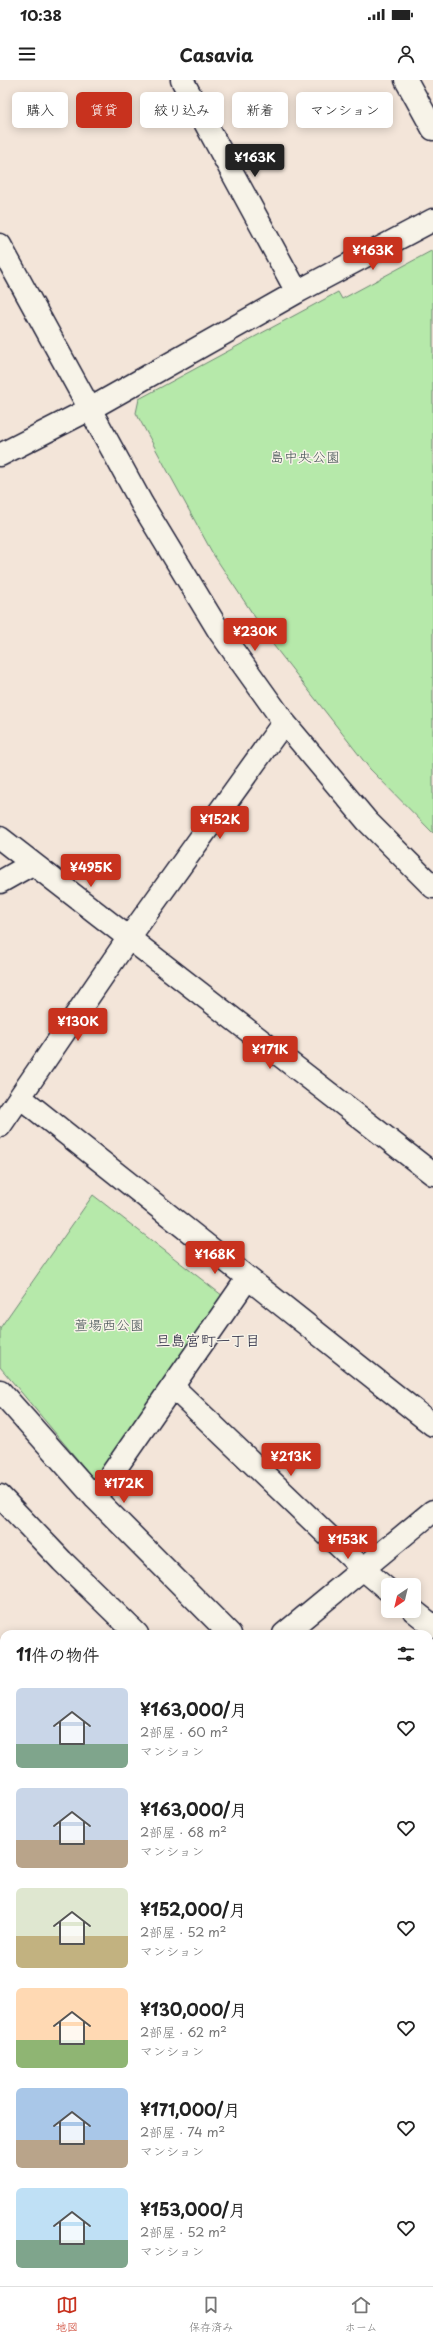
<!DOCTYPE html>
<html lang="ja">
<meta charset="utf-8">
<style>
:root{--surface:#fff;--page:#f2f2f2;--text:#222;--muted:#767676;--line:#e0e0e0;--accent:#c8321e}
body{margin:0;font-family:"Playpen Sans","Klee One",sans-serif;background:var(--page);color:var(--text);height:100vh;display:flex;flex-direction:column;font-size:15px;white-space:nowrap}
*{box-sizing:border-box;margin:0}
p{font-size:13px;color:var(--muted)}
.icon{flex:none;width:22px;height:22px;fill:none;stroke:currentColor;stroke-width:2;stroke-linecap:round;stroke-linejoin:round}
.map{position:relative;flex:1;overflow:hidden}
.sheet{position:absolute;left:0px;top:1550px;width:433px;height:656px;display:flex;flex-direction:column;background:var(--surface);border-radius:12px 12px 0 0;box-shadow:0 2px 10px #0003}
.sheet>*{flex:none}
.banner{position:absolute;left:12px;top:12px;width:409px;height:36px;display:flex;gap:8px}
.needle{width:26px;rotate:215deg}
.fabs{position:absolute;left:381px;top:1498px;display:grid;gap:8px}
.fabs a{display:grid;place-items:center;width:40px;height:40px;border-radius:6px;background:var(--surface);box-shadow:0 2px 10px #0003;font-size:20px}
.price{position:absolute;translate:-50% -34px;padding:0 9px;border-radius:4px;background:var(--accent);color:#fff;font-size:13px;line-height:26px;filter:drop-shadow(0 1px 2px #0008)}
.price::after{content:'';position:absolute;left:50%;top:24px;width:12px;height:9px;margin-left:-6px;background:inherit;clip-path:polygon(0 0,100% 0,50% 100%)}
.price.selected{background:#222;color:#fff}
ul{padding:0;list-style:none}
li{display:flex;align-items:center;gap:12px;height:100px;padding:0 16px}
li span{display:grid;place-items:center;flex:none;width:112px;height:80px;border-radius:6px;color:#555}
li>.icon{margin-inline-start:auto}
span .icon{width:48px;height:48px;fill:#fffc;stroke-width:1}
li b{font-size:17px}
h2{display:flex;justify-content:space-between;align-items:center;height:48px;padding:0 16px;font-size:17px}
.chip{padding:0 14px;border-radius:6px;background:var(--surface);box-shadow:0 2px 10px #0003;font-size:14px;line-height:36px}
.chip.selected{background:var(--accent);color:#fff}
.status{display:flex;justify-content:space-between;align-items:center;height:28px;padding:0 20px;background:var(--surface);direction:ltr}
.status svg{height:11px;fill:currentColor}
header{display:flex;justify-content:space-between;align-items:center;height:52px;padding:0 16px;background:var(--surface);font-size:18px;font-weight:700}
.dock{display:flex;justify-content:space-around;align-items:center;height:56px;border-top:1px solid var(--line);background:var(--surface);font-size:11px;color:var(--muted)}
.dock a{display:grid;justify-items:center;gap:2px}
.dock .selected{color:var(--accent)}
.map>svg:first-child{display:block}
</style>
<div class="status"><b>10:38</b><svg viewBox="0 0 49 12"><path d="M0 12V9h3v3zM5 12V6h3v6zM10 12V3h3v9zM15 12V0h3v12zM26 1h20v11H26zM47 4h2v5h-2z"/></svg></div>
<header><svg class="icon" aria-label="menu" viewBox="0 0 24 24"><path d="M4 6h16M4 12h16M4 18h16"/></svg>Casavia<svg class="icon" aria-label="person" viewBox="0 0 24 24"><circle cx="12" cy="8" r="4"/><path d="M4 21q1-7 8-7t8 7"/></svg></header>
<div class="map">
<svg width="433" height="2206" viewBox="0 0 433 2206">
<rect width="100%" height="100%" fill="#f3e5d9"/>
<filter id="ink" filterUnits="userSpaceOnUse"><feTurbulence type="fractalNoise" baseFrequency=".025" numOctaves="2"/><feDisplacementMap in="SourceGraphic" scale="8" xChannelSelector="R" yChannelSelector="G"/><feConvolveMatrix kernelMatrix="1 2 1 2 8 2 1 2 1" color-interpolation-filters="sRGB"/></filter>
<g filter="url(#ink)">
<path fill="#b6e9aa" stroke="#6c8672" d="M 433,170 L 433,753 L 370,689 L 274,566 L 213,474 L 136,333 L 139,319 L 338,212 L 342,219 Z
M 93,1115 L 232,1223 L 98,1404 L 0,1287 L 0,1248 Z
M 429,1827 L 433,1831 L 433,1877 L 429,1883 Z"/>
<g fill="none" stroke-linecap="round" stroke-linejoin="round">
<g stroke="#22223b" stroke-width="25">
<path id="minor" d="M 182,0 L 297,212
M 406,0 L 433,49
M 0,165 L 142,424 L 219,551 L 284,642 L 367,741 L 433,807
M 0,375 L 90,329 L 297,212 L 433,140
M 0,758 L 433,1094
M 0,802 L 32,784
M 20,1017 L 433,1345
M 0,1046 L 128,859 L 284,642
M 173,1307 L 363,1489 L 388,1510
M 0,1311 L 95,1418 L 230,1554
M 0,1416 L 62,1481 L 137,1554
M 95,1418 L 247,1199
M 414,1531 L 433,1546
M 284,1554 L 433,1431
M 0,1596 L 4,1599
M 0,1739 L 4,1741
M 429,1746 L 433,1750
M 0,1925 L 4,1920
M 429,1932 L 433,1934
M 0,1971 L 4,1972
M 429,2177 L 433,2175
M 385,2206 L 391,2202"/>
</g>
<use href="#minor" stroke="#f7f3e8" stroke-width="22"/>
</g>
</g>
<g text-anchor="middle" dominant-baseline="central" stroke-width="3" stroke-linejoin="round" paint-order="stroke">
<g font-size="14" fill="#475457" stroke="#f7f3e8">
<text x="305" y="376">島中央公園</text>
<text x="109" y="1244">萱場西公園</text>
</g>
<g font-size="15" fill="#22223b" stroke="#f7f3e8">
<text x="208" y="1259">旦島宮町一丁目</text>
</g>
</g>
</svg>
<div class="fabs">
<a><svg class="needle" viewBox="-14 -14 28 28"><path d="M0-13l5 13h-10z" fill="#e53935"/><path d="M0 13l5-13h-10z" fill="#767676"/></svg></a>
</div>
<b class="price selected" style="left:255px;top:98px">¥163K</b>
<b class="price" style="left:373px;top:191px">¥163K</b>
<b class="price" style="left:255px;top:572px">¥230K</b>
<b class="price" style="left:220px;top:760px">¥152K</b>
<b class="price" style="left:91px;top:808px">¥495K</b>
<b class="price" style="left:78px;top:962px">¥130K</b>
<b class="price" style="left:270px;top:990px">¥171K</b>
<b class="price" style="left:215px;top:1195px">¥168K</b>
<b class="price" style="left:291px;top:1397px">¥213K</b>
<b class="price" style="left:124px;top:1424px">¥172K</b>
<b class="price" style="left:348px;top:1480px">¥153K</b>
<div class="banner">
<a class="chip">購入</a>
<a class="chip selected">賃貸</a>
<a class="chip">絞り込み</a>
<a class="chip">新着</a>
<a class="chip">マンション</a>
</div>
<section class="sheet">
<h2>11件の物件<svg class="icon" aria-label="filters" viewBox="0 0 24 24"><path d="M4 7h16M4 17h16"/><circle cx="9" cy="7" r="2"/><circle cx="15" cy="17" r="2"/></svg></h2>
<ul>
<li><span style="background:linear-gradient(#c9d6e8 70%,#7fa58c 0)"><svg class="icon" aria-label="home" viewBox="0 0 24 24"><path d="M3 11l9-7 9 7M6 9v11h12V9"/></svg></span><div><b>¥163,000/月</b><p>2部屋 · 60 m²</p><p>マンション</p></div><svg class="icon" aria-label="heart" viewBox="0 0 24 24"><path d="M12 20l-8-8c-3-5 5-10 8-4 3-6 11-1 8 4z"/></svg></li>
<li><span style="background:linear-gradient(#c9d6e8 65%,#b9a48a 0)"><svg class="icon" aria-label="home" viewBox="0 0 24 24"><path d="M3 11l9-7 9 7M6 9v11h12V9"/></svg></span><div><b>¥163,000/月</b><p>2部屋 · 68 m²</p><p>マンション</p></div><svg class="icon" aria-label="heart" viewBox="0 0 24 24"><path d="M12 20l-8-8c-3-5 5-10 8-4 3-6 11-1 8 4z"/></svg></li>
<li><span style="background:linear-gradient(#dfe7d0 60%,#c2b280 0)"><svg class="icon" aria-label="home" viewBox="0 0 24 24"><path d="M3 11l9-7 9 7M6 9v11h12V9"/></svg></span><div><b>¥152,000/月</b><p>2部屋 · 52 m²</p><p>マンション</p></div><svg class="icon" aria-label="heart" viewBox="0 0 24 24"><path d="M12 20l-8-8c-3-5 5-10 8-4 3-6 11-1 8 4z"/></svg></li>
<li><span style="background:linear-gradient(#ffd9b3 65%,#8fb573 0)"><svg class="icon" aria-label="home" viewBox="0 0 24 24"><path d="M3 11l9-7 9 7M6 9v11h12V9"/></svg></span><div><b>¥130,000/月</b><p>2部屋 · 62 m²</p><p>マンション</p></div><svg class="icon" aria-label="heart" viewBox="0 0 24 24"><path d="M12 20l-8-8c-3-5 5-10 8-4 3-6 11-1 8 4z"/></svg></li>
<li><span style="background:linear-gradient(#a9c7e8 65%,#b9a48a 0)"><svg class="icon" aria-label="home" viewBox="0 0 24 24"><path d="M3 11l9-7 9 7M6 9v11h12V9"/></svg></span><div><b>¥171,000/月</b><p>2部屋 · 74 m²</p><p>マンション</p></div><svg class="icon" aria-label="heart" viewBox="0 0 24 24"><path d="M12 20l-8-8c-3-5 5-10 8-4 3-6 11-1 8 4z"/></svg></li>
<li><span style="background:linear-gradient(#bfe0f5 65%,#7fa58c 0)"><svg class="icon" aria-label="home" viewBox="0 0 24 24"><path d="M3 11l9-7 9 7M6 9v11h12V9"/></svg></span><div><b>¥153,000/月</b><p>2部屋 · 52 m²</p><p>マンション</p></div><svg class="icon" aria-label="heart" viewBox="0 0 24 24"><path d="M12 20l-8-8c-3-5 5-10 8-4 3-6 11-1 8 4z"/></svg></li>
</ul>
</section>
</div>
<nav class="dock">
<a class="selected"><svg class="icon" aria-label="map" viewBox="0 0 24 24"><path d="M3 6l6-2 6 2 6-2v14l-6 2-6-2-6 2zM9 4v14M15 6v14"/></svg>地図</a>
<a><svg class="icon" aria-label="saved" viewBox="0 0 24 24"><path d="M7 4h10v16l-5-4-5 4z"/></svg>保存済み</a>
<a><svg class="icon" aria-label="home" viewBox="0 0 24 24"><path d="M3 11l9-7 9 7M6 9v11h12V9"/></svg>ホーム</a>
</nav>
